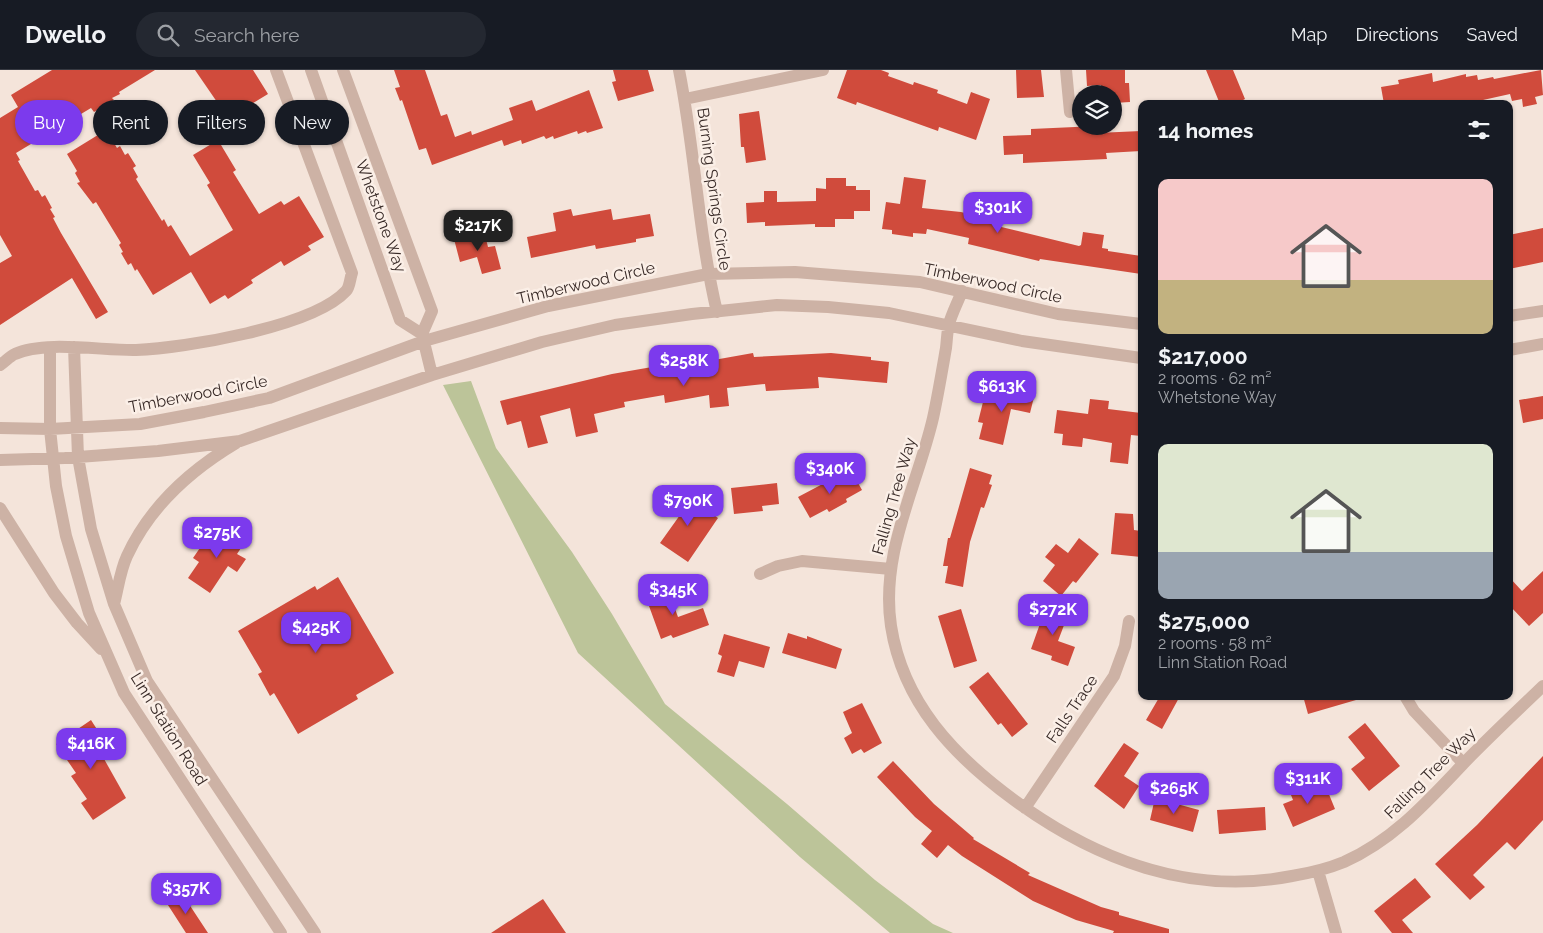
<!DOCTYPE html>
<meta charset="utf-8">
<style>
:root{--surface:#171b24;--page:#242831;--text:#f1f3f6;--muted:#9ea1a6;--line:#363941;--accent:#7c3aed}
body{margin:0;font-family:Raleway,sans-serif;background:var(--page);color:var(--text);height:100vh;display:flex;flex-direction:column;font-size:19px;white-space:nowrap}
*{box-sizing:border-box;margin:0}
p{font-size:16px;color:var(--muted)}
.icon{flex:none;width:28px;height:28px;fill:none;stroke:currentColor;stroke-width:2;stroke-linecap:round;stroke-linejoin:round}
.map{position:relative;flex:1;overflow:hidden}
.panel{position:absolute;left:1138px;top:30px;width:375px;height:600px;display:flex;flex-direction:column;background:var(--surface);border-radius:10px;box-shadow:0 1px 4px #0004}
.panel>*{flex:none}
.hud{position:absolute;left:15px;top:30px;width:475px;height:45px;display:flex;gap:10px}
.tools{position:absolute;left:1072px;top:15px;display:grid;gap:10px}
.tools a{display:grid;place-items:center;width:50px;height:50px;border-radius:50%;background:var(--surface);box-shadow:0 1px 4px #0004;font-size:25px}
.price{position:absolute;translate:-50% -42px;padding:0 11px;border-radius:10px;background:var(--accent);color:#fff;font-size:16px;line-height:32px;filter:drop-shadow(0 1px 2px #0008)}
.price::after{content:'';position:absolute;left:50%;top:30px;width:15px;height:11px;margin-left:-8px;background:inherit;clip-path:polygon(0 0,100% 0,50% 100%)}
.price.current{background:#222;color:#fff}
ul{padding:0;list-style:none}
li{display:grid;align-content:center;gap:10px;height:265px;padding:0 20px}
li span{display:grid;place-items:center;height:155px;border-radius:10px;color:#555}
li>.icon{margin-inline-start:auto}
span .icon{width:90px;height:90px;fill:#fffc;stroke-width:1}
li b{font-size:21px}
h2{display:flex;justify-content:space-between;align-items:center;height:60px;padding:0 20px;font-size:21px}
.tag{padding:0 18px;border-radius:22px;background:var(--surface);box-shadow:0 1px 4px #0004;font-size:18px;line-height:45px}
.tag.current{background:var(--accent);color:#fff}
header{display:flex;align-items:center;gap:30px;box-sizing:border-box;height:70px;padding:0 25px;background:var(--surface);border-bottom:1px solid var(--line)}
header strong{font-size:24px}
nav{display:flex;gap:28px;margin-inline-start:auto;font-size:18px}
.search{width:350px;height:45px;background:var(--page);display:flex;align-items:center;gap:12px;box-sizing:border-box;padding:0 18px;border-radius:28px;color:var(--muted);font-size:19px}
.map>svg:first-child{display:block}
</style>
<header>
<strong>Dwello</strong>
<div class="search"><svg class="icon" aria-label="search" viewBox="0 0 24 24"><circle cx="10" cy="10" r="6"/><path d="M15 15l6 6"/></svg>Search here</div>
<nav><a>Map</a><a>Directions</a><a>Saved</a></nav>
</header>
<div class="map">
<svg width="1543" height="863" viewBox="0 0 1543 863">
<rect width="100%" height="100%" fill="#f4e4da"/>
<path fill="#bcc499" d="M 471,311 L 496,378 L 572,482 L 612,544 L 665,634 L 787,734 L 875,810 L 933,854 L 953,863 L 890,863 L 800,787 L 578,583 L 443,315 Z"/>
<path fill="#d04b3c" d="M 52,0 L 155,0 L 119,22 L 120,24 L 112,28 L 114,30 L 94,42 L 91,38 L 16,83 L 20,90 L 18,91 L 35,121 L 38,120 L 42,127 L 45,125 L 52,138 L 50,139 L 55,147 L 53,148 L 61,163 L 108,242 L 96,249 L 72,208 L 0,255 L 0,193 L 12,186 L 0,165 L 0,48 L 18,37 L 11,25 Z
M 195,0 L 253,0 L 268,24 L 228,48 Z
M 394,0 L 425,0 L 441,46 L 447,44 L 455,67 L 471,61 L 472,65 L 513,50 L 509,38 L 532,30 L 536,41 L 589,20 L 603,58 L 587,63 L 586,61 L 578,64 L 577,61 L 554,69 L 553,66 L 546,69 L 544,66 L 522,74 L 521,70 L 504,76 L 502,70 L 432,95 L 426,78 L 419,80 L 402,30 L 400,31 L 395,18 L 400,17 Z
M 613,0 L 648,0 L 654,21 L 618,31 L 612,12 L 616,11 Z
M 847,0 L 881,0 L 889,3 L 888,6 L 913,15 L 914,12 L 938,20 L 937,23 L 967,34 L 971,22 L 990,29 L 976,70 L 939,57 L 938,61 L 857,32 L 856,35 L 837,28 Z
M 1016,0 L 1041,0 L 1044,27 L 1017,28 Z
M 1086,0 L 1125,0 L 1125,13 L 1129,13 L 1130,32 L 1114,33 L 1114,24 L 1102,24 L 1101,15 L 1087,16 Z
M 1206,0 L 1233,0 L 1245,29 L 1235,34 L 1220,34 Z
M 1541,0 L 1543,25 L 1535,27 L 1537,34 L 1523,37 L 1522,29 L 1512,31 L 1510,24 L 1465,34 L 1461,34 L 1461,30 L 1445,34 L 1384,34 L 1381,17 L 1399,14 L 1398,10 L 1432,3 L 1433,12 L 1466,4 L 1466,7 L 1477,5 L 1478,10 L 1493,7 L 1494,9 Z
M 759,41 L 766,90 L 746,93 L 744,77 L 741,77 L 739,44 Z
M 1097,56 L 1097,63 L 1141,61 L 1141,81 L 1106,83 L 1107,89 L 1023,93 L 1023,84 L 1004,85 L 1003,66 L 1031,65 L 1031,59 Z
M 106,60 L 117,78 L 120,76 L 125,85 L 128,83 L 136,96 L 133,98 L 138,107 L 136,109 L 162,151 L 164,149 L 168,157 L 171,155 L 190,186 L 233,160 L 207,115 L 210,113 L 193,85 L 218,70 L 236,100 L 233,102 L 259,144 L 281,131 L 284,135 L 299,126 L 324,167 L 308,176 L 311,180 L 284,196 L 281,191 L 251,210 L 253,213 L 228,229 L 225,225 L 210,234 L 191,202 L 153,225 L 137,199 L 135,201 L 131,193 L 128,195 L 121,183 L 123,182 L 119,175 L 121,173 L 96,132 L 93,134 L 77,113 L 80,112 L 75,103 L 77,101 L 67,84 Z
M 904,107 L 926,110 L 922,138 L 961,142 L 994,151 L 993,155 L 1079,176 L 1081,175 L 1083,162 L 1104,165 L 1102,178 L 1108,179 L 1108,181 L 1141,186 L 1141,204 L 1040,189 L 1039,191 L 968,174 L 969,168 L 927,159 L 926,164 L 913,163 L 913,167 L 892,164 L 892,160 L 882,159 L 886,132 L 900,134 Z
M 826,108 L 846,108 L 846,116 L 856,116 L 856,120 L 870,120 L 870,141 L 854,141 L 854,149 L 835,149 L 835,157 L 815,157 L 815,154 L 765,156 L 765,152 L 747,153 L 746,133 L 764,132 L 764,121 L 777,121 L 777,132 L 816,131 L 816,118 L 826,119 Z
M 571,139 L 573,146 L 611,139 L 613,150 L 650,144 L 654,166 L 636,169 L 636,172 L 596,179 L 595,175 L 531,188 L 527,167 L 556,161 L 553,143 Z
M 1543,158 L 1543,192 L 1509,199 L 1509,165 Z
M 484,161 L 488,177 L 495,176 L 501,199 L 482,204 L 477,187 L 460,192 L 454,169 Z
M 753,283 L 754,287 L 831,283 L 871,287 L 871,290 L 889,292 L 887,313 L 818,307 L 819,318 L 766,321 L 765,314 L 727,318 L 729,336 L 710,338 L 709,325 L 665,333 L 664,325 L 624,332 L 625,337 L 594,344 L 598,362 L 576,367 L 570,338 L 540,346 L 548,373 L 528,378 L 521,351 L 507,355 L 500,331 L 612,304 L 652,297 L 652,301 Z
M 992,318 L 1012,323 L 1013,318 L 1035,323 L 1030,343 L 1011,339 L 1003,375 L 979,369 L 983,353 L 978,352 L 983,332 L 989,333 Z
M 1543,326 L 1543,349 L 1523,353 L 1519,330 Z
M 1090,329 L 1109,331 L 1108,339 L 1141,343 L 1141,366 L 1131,365 L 1128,394 L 1110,392 L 1112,373 L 1083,368 L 1082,377 L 1062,375 L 1063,364 L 1054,363 L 1057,340 L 1088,344 Z
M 970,398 L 992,405 L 989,414 L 992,415 L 984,438 L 981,437 L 970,472 L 963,517 L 945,513 L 948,496 L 943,496 L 948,468 L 950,468 Z
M 852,402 L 862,420 L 846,429 L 847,432 L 829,442 L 827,439 L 810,448 L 798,427 L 834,408 L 836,411 Z
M 777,413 L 779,434 L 762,436 L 763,441 L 734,444 L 731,418 Z
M 679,421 L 718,448 L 688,492 L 660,473 L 680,445 L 668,437 Z
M 1115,443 L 1133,444 L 1134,460 L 1141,461 L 1141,487 L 1111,484 Z
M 221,455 L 245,472 L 237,484 L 246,489 L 237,502 L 228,496 L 210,523 L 188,508 L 199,492 L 193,488 L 202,475 L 207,478 Z
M 1079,468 L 1099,484 L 1076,513 L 1073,511 L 1061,526 L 1043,511 L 1055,495 L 1045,487 L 1056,474 L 1068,483 Z
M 1543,501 L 1543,543 L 1529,556 L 1509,535 L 1509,507 L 1522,521 Z
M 338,507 L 394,603 L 356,625 L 358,629 L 298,664 L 274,623 L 270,626 L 258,604 L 262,602 L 238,561 L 315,516 L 317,520 Z
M 667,517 L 678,547 L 703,538 L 709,555 L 673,568 L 671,565 L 661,569 L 645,525 Z
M 1047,534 L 1069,542 L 1058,571 L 1075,577 L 1068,596 L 1051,590 L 1052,586 L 1031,579 Z
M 961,539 L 977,591 L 954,598 L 938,546 Z
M 788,563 L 807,569 L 807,566 L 842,579 L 836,599 L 782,583 Z
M 724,564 L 770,577 L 764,598 L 739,591 L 734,607 L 717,602 L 722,586 L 718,584 Z
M 988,602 L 1028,654 L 1012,667 L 1001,653 L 998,655 L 969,617 Z
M 1160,626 L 1180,626 L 1162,659 L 1146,650 Z
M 1303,626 L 1356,626 L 1356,630 L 1308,644 Z
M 862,633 L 882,673 L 864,683 L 861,679 L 852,684 L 844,668 L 852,663 L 843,642 Z
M 91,650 L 107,675 L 99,680 L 126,728 L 93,750 L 81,733 L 87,729 L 71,706 L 76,703 L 56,674 Z
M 1365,653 L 1400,696 L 1369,721 L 1351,699 L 1365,688 L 1348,667 Z
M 1124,673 L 1139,683 L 1124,706 L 1139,716 L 1124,739 L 1094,716 Z
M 1543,686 L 1543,750 L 1515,780 L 1507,772 L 1473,805 L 1485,817 L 1470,830 L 1435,794 L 1477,755 Z
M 893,691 L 934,734 L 974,768 L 973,769 L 1030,803 L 1028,805 L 1101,837 L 1119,842 L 1119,845 L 1169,859 L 1169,863 L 1113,863 L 1114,861 L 1076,850 L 1033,831 L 962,786 L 948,775 L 937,788 L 921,774 L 932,761 L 915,747 L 877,707 Z
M 1305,713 L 1309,724 L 1326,717 L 1335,739 L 1293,757 L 1283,734 L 1293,730 L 1289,720 Z
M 1155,728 L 1199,740 L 1193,762 L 1150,750 Z
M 1265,737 L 1266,760 L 1219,764 L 1217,740 Z
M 1415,808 L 1431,827 L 1402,850 L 1413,863 L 1392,863 L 1374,841 Z
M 181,822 L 208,863 L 186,863 L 166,832 Z
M 543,829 L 566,863 L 491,863 Z"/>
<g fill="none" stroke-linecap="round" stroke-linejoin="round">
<path stroke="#cdb2a5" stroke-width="12" d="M 311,0 L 400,250 L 422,264
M 343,0 L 432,241 L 422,264 L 432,305
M 679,0 C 695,80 698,162 717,242
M 1066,0 L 1070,42
M 685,29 L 823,0
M 962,221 C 958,232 952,243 949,254 C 947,262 947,270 946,278 C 942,301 938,325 933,348 C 917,417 880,483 891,556 C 903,633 954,686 1014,730 C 1096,790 1191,826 1292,806 C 1310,803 1327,799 1344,792 C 1393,770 1426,733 1462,695 C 1488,668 1516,642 1543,616
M 1509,246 L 1543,241
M 74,277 L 78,387 L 91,459 L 114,534 L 147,611 L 315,863
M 50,278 L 50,359 L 56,416 L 66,466 L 89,543 L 124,623 L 281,863
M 1509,280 L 1543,274
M 0,295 C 5,292 10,286 15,284 C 44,270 105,281 136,280 C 185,278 313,257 346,221 C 350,217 350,208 352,203 L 276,0
M 0,358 L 50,359 L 140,354 L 204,342 L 269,328 L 424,271 L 548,236 L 708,204 L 795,202 L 920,212 L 1058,244 L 1141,254
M 0,390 L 65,388 L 158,381 L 240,371 L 432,305 L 542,272 L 615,255 L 692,244 L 777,235 L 828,237 L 889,243 L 1022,271 L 1141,288
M 0,438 L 54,523 L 77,553 L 101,579
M 760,504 L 778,496 L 802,491 L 891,499
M 114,534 C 118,519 120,501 127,486 C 150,436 189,401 236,373
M 1405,626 L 1414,641 L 1463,693
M 1025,738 L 1114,606 L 1125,576 L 1129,551
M 1318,801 L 1336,863"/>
</g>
<g text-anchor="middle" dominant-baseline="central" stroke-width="5" stroke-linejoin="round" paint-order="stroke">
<g font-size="16" fill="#382a27" stroke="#fbefe7">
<text transform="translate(714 119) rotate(82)">Burning Springs Circle</text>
<text transform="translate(381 146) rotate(70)">Whetstone Way</text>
<text transform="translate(586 213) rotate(-13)">Timberwood Circle</text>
<text transform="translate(993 213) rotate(12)">Timberwood Circle</text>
<text transform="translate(198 324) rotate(-11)">Timberwood Circle</text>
<text transform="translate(894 426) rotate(-74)">Falling Tree Way</text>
<text transform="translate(1072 639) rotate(-56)">Falls Trace</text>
<text transform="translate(169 659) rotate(58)">Linn Station Road</text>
<text transform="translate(1430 703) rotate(-45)">Falling Tree Way</text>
</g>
</g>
</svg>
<div class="tools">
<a><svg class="icon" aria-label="layers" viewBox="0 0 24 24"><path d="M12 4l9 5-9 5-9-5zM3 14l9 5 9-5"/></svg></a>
</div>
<b class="price" style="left:998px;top:164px">$301K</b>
<b class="price current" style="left:478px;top:182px">$217K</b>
<b class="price" style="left:684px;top:317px">$258K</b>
<b class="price" style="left:1002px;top:343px">$613K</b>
<b class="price" style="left:830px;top:425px">$340K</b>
<b class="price" style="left:688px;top:457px">$790K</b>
<b class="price" style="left:217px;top:489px">$275K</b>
<b class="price" style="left:673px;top:546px">$345K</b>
<b class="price" style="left:1053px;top:566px">$272K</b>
<b class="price" style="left:316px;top:584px">$425K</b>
<b class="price" style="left:91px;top:700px">$416K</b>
<b class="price" style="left:1308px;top:735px">$311K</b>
<b class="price" style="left:1174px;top:745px">$265K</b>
<b class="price" style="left:186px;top:845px">$357K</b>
<div class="hud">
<a class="tag current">Buy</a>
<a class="tag">Rent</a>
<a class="tag">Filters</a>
<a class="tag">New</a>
</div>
<section class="panel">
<h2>14 homes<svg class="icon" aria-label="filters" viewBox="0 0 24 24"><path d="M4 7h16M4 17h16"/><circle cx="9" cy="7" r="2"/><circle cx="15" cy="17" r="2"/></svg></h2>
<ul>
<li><span style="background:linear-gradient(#f6c9c9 65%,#c2b280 0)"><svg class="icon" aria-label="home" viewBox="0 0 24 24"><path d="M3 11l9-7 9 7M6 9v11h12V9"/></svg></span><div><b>$217,000</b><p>2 rooms · 62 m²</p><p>Whetstone Way</p></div></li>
<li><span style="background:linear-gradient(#dfe7d0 70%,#9aa5b1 0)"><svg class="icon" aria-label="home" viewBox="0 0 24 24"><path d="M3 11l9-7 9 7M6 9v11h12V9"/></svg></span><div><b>$275,000</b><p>2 rooms · 58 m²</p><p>Linn Station Road</p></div></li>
</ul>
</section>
</div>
